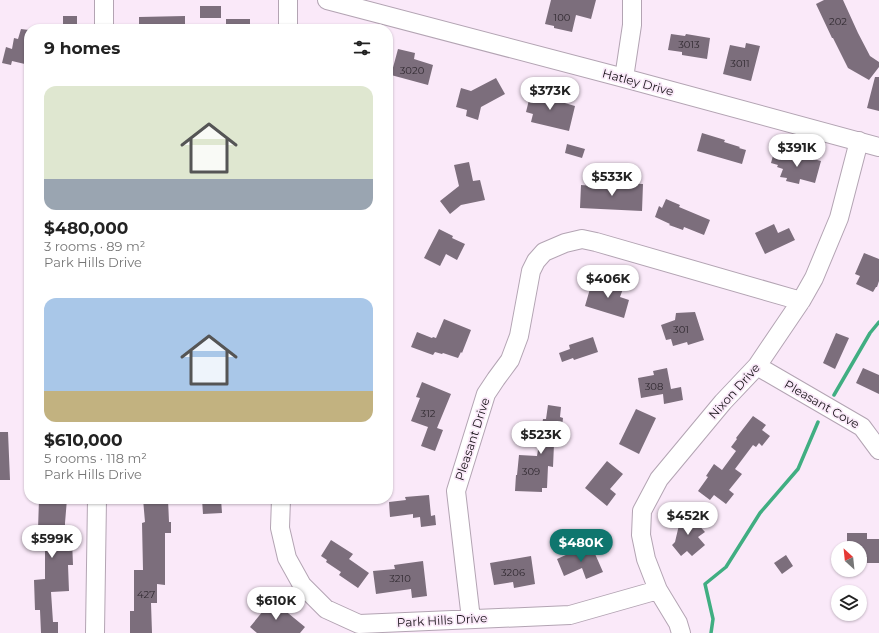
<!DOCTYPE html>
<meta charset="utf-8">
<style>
:root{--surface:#fff;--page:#f6f6f6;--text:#222;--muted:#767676;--accent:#0f766e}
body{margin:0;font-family:Montserrat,sans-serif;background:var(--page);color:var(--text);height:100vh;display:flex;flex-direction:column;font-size:15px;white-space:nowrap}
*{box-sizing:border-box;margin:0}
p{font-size:13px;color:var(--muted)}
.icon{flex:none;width:22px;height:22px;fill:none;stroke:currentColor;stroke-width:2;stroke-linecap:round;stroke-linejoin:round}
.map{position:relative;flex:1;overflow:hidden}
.side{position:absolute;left:24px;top:24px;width:369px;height:480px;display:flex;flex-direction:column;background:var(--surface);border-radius:16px;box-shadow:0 1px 3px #0004}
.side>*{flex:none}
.needle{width:26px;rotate:333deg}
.controls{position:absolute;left:831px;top:541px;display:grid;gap:8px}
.controls a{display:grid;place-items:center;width:36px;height:36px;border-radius:50%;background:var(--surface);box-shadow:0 1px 3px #0004;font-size:20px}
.price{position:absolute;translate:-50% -34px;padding:0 9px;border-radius:14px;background:#fff;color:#222;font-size:13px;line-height:26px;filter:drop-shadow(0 1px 2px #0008)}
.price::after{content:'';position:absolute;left:50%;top:24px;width:12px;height:9px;margin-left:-6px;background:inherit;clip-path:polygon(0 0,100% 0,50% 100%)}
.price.current{background:var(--accent);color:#fff}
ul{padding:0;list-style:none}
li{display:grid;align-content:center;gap:8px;height:212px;padding:0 20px}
li span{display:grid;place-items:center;height:124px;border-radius:12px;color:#555}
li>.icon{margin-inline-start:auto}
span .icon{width:72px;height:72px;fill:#fffc;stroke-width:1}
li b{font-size:17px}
h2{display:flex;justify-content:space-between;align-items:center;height:48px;padding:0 20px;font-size:17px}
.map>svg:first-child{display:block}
</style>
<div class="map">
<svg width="879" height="633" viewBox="0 0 879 633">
<rect width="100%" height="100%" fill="#fae9f9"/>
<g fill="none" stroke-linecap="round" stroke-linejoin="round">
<path stroke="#40ae82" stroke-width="3.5" d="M 834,395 L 870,333 L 879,322
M 711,633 L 713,619 L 705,584 L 726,567 L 760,513 L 798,469 L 818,422"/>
</g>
<path fill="#7c6e7c" d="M 551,0 L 596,0 L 591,19 L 576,15 L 572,32 L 554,28 L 554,26 L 545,24 Z
M 824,0 L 843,0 L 858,33 L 870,56 L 879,62 L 879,67 L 869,80 L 848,68 L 833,38 L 832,38 L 816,4 Z
M 200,6 L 221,6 L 221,18 L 200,18 Z
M 63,16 L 77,16 L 77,29 L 63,29 Z
M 185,16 L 185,29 L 139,29 L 139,17 Z
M 226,19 L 250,19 L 250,29 L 226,29 Z
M 21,29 L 29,30 L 29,65 L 12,61 L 11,65 L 2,63 L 6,47 L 12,49 L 14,38 L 18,39 Z
M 671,34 L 685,36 L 686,34 L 710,38 L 707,59 L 682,55 L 682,52 L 668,50 Z
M 746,43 L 760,46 L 751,81 L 723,74 L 730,45 L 745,48 Z
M 398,49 L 415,53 L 414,59 L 433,65 L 428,85 L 391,75 Z
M 875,77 L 879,77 L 879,111 L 867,108 Z
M 496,78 L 505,94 L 481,107 L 478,120 L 466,116 L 467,110 L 456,107 L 461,88 L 471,91 Z
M 531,92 L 542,95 L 543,92 L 559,96 L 558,101 L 575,106 L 569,131 L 531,122 L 533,114 L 526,112 Z
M 702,133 L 725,140 L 724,142 L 740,147 L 739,148 L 746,150 L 742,164 L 697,151 Z
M 567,144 L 585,149 L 582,158 L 565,153 Z
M 774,152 L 786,155 L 786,154 L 794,156 L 794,154 L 821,161 L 815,183 L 800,179 L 799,184 L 786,181 L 787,178 L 780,177 L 783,169 L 777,167 L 778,165 L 771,163 Z
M 469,162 L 473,181 L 480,180 L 485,200 L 461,205 L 450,214 L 440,201 L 459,186 L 454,165 Z
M 594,182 L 643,184 L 642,211 L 580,208 L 581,185 L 594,186 Z
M 666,199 L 680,205 L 679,207 L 710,220 L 704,235 L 684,227 L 683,230 L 669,225 L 670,224 L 655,217 L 659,206 L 662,208 Z
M 774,224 L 778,233 L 789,228 L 795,240 L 765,254 L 755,233 Z
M 439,229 L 453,236 L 452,238 L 465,244 L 457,260 L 446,254 L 440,266 L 424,258 Z
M 864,253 L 879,259 L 879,281 L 877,287 L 876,287 L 873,292 L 856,284 L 860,276 L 855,274 Z
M 607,281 L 624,286 L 620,297 L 629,300 L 624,318 L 585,306 L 592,282 L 605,286 Z
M 695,312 L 704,340 L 688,345 L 687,342 L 673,346 L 671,339 L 666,340 L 661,325 L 675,320 L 676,313 Z
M 444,319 L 471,330 L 462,353 L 461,352 L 458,358 L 443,353 L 442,354 L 435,352 L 433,355 L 411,347 L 417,332 L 432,338 L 433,337 L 436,338 Z
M 836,333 L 849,338 L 835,369 L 823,363 Z
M 593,337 L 598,352 L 574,360 L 573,358 L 562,362 L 559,353 L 570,349 L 569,345 Z
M 667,368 L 671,389 L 681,387 L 683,400 L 664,404 L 663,394 L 641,398 L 638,378 L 654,375 L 653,371 Z
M 863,368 L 879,375 L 879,394 L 856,383 Z
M 422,382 L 451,394 L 437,428 L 443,430 L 435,451 L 421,446 L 428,427 L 411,421 L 420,398 L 416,397 Z
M 548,405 L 561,407 L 560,417 L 563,418 L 560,445 L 554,444 L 553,467 L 548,466 L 547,488 L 542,488 L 542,492 L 515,491 L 516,475 L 517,475 L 519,455 L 537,456 L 543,419 L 546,419 Z
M 636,409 L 656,418 L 639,454 L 619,444 Z
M 753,416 L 766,425 L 762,430 L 770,436 L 762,446 L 759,443 L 756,447 L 753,445 L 735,469 L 742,474 L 729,490 L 734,494 L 726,504 L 714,495 L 710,500 L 698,491 L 708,477 L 706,476 L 714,464 L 722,470 L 736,451 L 731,447 L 737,439 L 736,438 Z
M 0,432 L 8,432 L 10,480 L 0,480 Z
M 607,461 L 623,474 L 610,489 L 616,494 L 607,506 L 585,488 Z
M 429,495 L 431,516 L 435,515 L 436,525 L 421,527 L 420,517 L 413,518 L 413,514 L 390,517 L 389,502 L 406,500 L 405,497 Z
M 39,499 L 67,499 L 65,523 L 65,540 L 72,540 L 73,565 L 68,565 L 69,591 L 51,592 L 53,622 L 58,622 L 58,633 L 41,633 L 40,610 L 35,610 L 34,580 L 45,579 L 45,543 L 32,543 L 32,530 L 38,530 Z
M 143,499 L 168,499 L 169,522 L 171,522 L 171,533 L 165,533 L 165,585 L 157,584 L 157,603 L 151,603 L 152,633 L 130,633 L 130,611 L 134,611 L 134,570 L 143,570 L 142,523 L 145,522 Z
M 202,499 L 221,499 L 222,513 L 203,514 Z
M 685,512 L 694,522 L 695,521 L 705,532 L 698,537 L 705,545 L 692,556 L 687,551 L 681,556 L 672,545 L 675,542 L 679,525 L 675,521 Z
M 847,533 L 867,533 L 867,539 L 879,539 L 879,563 L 867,563 L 867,557 L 866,557 L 866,555 L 860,555 L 860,548 L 847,548 Z
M 331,540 L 353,554 L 349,559 L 369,573 L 358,588 L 339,575 L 341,572 L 326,562 L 327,560 L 321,556 Z
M 592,547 L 603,572 L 586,579 L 582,568 L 564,576 L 557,559 L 581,548 L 582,551 Z
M 786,555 L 793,566 L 782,574 L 774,563 Z
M 531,556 L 535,584 L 514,588 L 513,582 L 494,585 L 490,563 Z
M 423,561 L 427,596 L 412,598 L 411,589 L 376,594 L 373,571 L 395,569 L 394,565 Z
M 272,600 L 305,627 L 300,633 L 257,633 L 250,627 Z"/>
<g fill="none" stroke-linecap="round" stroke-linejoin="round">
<g stroke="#b3a4b3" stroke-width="20">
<path id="minor" d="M 327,0 L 624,78 L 879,147
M 104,29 L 104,0
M 288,29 L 288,0
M 624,78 L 632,25 L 632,0
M 757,366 L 862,427 L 879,450
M 281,499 L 280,528 L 287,558 L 302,585 L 326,609 L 359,624 L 570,615 L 658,590
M 471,619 L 456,491 L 486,394 L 496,379 L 510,360 L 519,336 L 531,271 L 536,261 L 544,252 L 565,243 L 582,239 L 596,242 L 801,301
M 95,633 L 97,499
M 681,633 L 678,623 L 658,590 L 646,559 L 641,535 L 642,511 L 659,479 L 723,402 L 757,366 L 801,301 L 814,278 L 839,218 L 859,141"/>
</g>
<use href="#minor" stroke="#fff" stroke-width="18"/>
</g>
<g text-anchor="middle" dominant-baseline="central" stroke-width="3.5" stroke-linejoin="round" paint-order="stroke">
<g font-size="10" fill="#312a31">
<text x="562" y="17">100</text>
<text x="838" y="21">202</text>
<text x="689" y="44">3013</text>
<text x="740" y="63">3011</text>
<text x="412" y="70">3020</text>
<text x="681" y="329">301</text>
<text x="654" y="386">308</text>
<text x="428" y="413">312</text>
<text x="531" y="471">309</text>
<text x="513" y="572">3206</text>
<text x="400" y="578">3210</text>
<text x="146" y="594">427</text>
</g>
<g font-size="12" fill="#181318" stroke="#fae9f9">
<text transform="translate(638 82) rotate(15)">Hatley Drive</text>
<text transform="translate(734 391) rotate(-48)">Nixon Drive</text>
<text transform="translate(822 404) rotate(30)">Pleasant Cove</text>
<text transform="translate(472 439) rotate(-72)">Pleasant Drive</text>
<text transform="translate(442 620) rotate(-3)">Park Hills Drive</text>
</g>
</g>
</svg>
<div class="controls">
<a><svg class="needle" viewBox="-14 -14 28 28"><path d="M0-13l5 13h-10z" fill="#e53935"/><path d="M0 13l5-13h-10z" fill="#767676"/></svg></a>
<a><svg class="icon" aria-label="layers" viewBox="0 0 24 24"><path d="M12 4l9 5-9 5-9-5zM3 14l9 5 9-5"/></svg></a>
</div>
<b class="price" style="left:550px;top:111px">$373K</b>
<b class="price" style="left:797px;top:168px">$391K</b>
<b class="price" style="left:612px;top:197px">$533K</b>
<b class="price" style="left:608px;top:299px">$406K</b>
<b class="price" style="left:541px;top:455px">$523K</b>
<b class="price" style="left:688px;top:536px">$452K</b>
<b class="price" style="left:52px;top:559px">$599K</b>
<b class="price current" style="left:581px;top:563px">$480K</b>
<b class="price" style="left:276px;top:621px">$610K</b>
<section class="side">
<h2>9 homes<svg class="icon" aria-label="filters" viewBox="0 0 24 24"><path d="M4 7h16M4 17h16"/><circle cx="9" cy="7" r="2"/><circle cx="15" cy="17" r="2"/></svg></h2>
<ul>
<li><span style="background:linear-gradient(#dfe7d0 75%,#9aa5b1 0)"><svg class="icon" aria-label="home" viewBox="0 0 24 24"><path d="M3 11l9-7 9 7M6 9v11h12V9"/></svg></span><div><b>$480,000</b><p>3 rooms · 89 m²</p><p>Park Hills Drive</p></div></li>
<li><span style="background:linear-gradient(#a9c7e8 75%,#c2b280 0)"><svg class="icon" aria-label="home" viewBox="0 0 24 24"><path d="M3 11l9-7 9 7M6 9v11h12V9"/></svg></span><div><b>$610,000</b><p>5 rooms · 118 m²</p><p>Park Hills Drive</p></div></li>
</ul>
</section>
</div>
